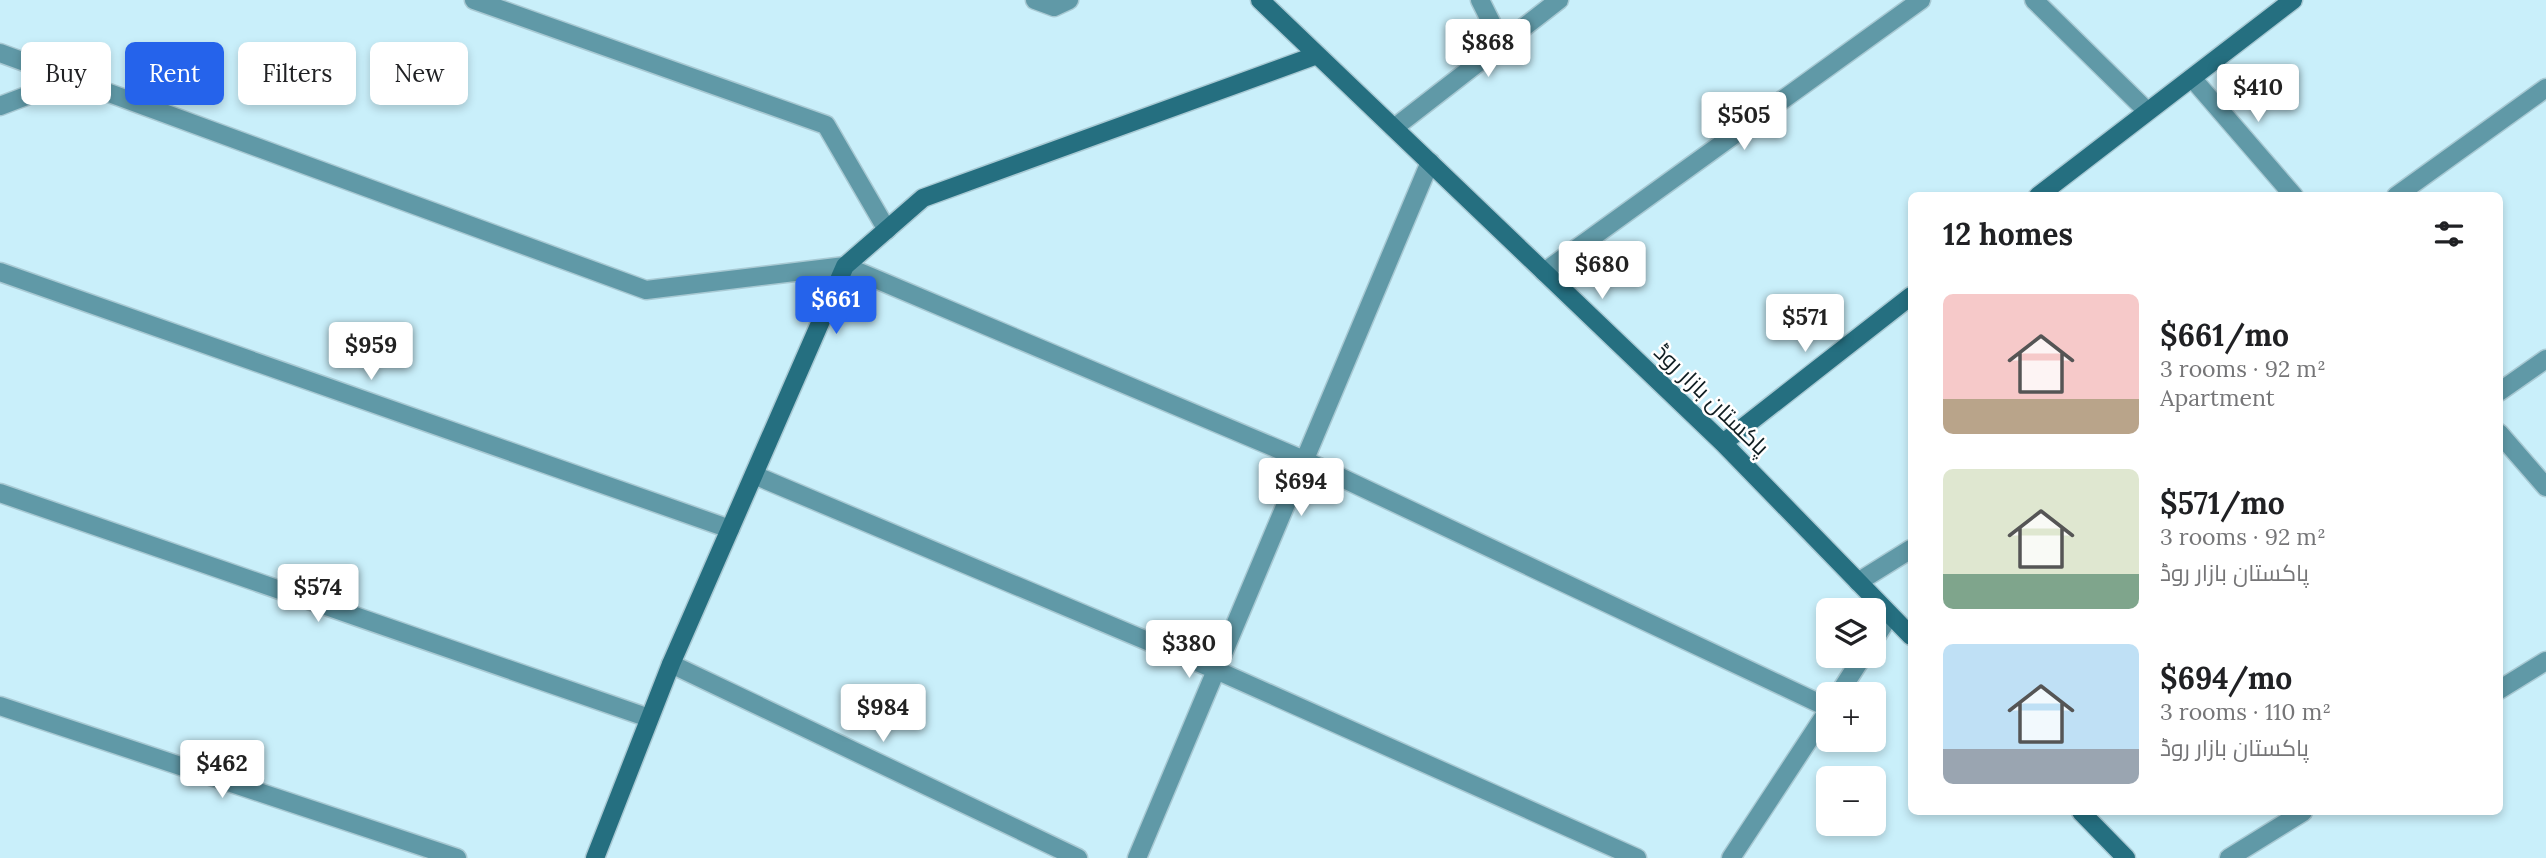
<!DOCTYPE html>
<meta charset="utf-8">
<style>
:root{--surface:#fff;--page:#f2f2f2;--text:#202124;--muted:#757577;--accent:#2563eb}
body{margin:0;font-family:Lora,Cairo,serif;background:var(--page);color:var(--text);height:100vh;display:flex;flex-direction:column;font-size:26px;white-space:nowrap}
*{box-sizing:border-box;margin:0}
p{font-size:23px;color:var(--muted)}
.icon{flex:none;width:38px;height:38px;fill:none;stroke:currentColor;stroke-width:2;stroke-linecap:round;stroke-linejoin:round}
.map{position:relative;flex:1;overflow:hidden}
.sheet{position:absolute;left:1908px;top:192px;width:595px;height:623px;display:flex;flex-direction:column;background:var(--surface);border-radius:10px;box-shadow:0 4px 10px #0003}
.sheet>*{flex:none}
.banner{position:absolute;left:21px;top:42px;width:665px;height:63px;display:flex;gap:14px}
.buttons{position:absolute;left:1816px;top:598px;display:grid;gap:14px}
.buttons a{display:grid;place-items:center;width:70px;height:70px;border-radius:10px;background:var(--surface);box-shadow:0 4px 10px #0003;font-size:35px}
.price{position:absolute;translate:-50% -60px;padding:0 16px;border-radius:7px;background:#fff;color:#222;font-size:23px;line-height:46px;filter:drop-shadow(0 2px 4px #0008)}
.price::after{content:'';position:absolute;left:50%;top:42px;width:21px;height:16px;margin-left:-10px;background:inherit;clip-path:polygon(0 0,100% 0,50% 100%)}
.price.selected{background:var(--accent);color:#fff}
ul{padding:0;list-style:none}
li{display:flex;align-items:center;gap:21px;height:175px;padding:0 35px}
li span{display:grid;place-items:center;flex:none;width:196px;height:140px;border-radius:10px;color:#555}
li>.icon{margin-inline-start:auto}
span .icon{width:84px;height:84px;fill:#fffc;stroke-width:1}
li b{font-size:30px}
h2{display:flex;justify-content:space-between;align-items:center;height:84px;padding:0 35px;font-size:30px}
.pill{padding:0 24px;border-radius:10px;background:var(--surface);box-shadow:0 4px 10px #0003;font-size:24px;line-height:63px}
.pill.selected{background:var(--accent);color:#fff}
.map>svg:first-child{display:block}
</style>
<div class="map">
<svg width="2546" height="858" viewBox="0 0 2546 858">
<rect width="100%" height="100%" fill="#c9effa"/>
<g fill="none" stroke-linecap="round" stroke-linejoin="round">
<g stroke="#a8c9d3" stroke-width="21">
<path id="street" d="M 474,0 L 826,125 L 887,230
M 1035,0 L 1054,7 L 1069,0
M 1480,0 L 1502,44
M 2034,0 L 2147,111
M 0,53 L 646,290 L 845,266 L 1304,460 L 1829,708
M 2192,78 L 2294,196
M 0,106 L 71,79
M 1394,128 L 1559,0
M 2396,196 L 2546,88
M 0,272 L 730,529
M 1544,272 L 1921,0
M 2499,392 L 2546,359
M 2499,433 L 2546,487
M 754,475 L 1216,670 L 1637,858
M 0,493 L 649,718
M 1858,582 L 1911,549
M 1874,640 L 1890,615
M 671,664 L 1078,858
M 2499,690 L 2546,661
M 1838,695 L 1863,656
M 0,706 L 457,858
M 1137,858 L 1430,162
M 1731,858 L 1829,709
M 2229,858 L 2303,812"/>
</g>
<g stroke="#a8c9d3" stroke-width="21">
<path id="secondary" d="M 1260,0 L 1723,443 L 1911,636
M 2038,196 L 2293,0
M 1723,443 L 1911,296
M 2081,812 L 2126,858
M 595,858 L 671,664 L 845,266 L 923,198 L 1317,55"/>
</g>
<use href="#street" stroke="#6099a7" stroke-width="18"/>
<use href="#secondary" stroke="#256f80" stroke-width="18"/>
</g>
<g text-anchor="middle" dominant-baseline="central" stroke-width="5" stroke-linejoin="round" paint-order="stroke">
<g font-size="23" fill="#101e22" stroke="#fff">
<text transform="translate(1712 399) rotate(44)">پاکستان بازار روڈ</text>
</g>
</g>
</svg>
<div class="buttons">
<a><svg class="icon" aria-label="layers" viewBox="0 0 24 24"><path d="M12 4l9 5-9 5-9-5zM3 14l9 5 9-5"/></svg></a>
<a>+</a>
<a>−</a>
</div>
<b class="price" style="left:1488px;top:79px">$868</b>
<b class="price" style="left:2258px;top:124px">$410</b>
<b class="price" style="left:1744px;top:152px">$505</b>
<b class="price" style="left:1602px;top:301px">$680</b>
<b class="price selected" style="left:836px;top:336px">$661</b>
<b class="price" style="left:1805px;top:354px">$571</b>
<b class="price" style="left:371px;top:382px">$959</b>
<b class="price" style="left:1301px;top:518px">$694</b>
<b class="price" style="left:318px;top:624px">$574</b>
<b class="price" style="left:1189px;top:680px">$380</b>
<b class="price" style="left:883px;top:744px">$984</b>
<b class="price" style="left:222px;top:800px">$462</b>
<div class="banner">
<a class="pill">Buy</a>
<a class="pill selected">Rent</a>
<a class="pill">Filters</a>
<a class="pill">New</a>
</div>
<section class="sheet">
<h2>12 homes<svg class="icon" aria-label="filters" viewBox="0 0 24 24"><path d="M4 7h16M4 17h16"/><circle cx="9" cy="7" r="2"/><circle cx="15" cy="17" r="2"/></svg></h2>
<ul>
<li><span style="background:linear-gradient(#f6c9c9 75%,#b9a48a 0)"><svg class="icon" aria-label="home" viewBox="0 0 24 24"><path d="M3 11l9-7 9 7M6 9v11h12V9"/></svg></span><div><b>$661/mo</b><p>3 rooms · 92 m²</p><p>Apartment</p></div></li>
<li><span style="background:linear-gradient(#dfe7d0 75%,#7fa58c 0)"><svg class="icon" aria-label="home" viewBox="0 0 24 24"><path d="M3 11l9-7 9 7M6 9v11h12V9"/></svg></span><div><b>$571/mo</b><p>3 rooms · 92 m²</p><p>پاکستان بازار روڈ</p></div></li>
<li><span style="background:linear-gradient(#bfe0f5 75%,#9aa5b1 0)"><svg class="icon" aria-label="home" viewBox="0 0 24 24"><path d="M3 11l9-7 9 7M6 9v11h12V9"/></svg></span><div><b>$694/mo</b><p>3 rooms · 110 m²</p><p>پاکستان بازار روڈ</p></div></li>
</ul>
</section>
</div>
